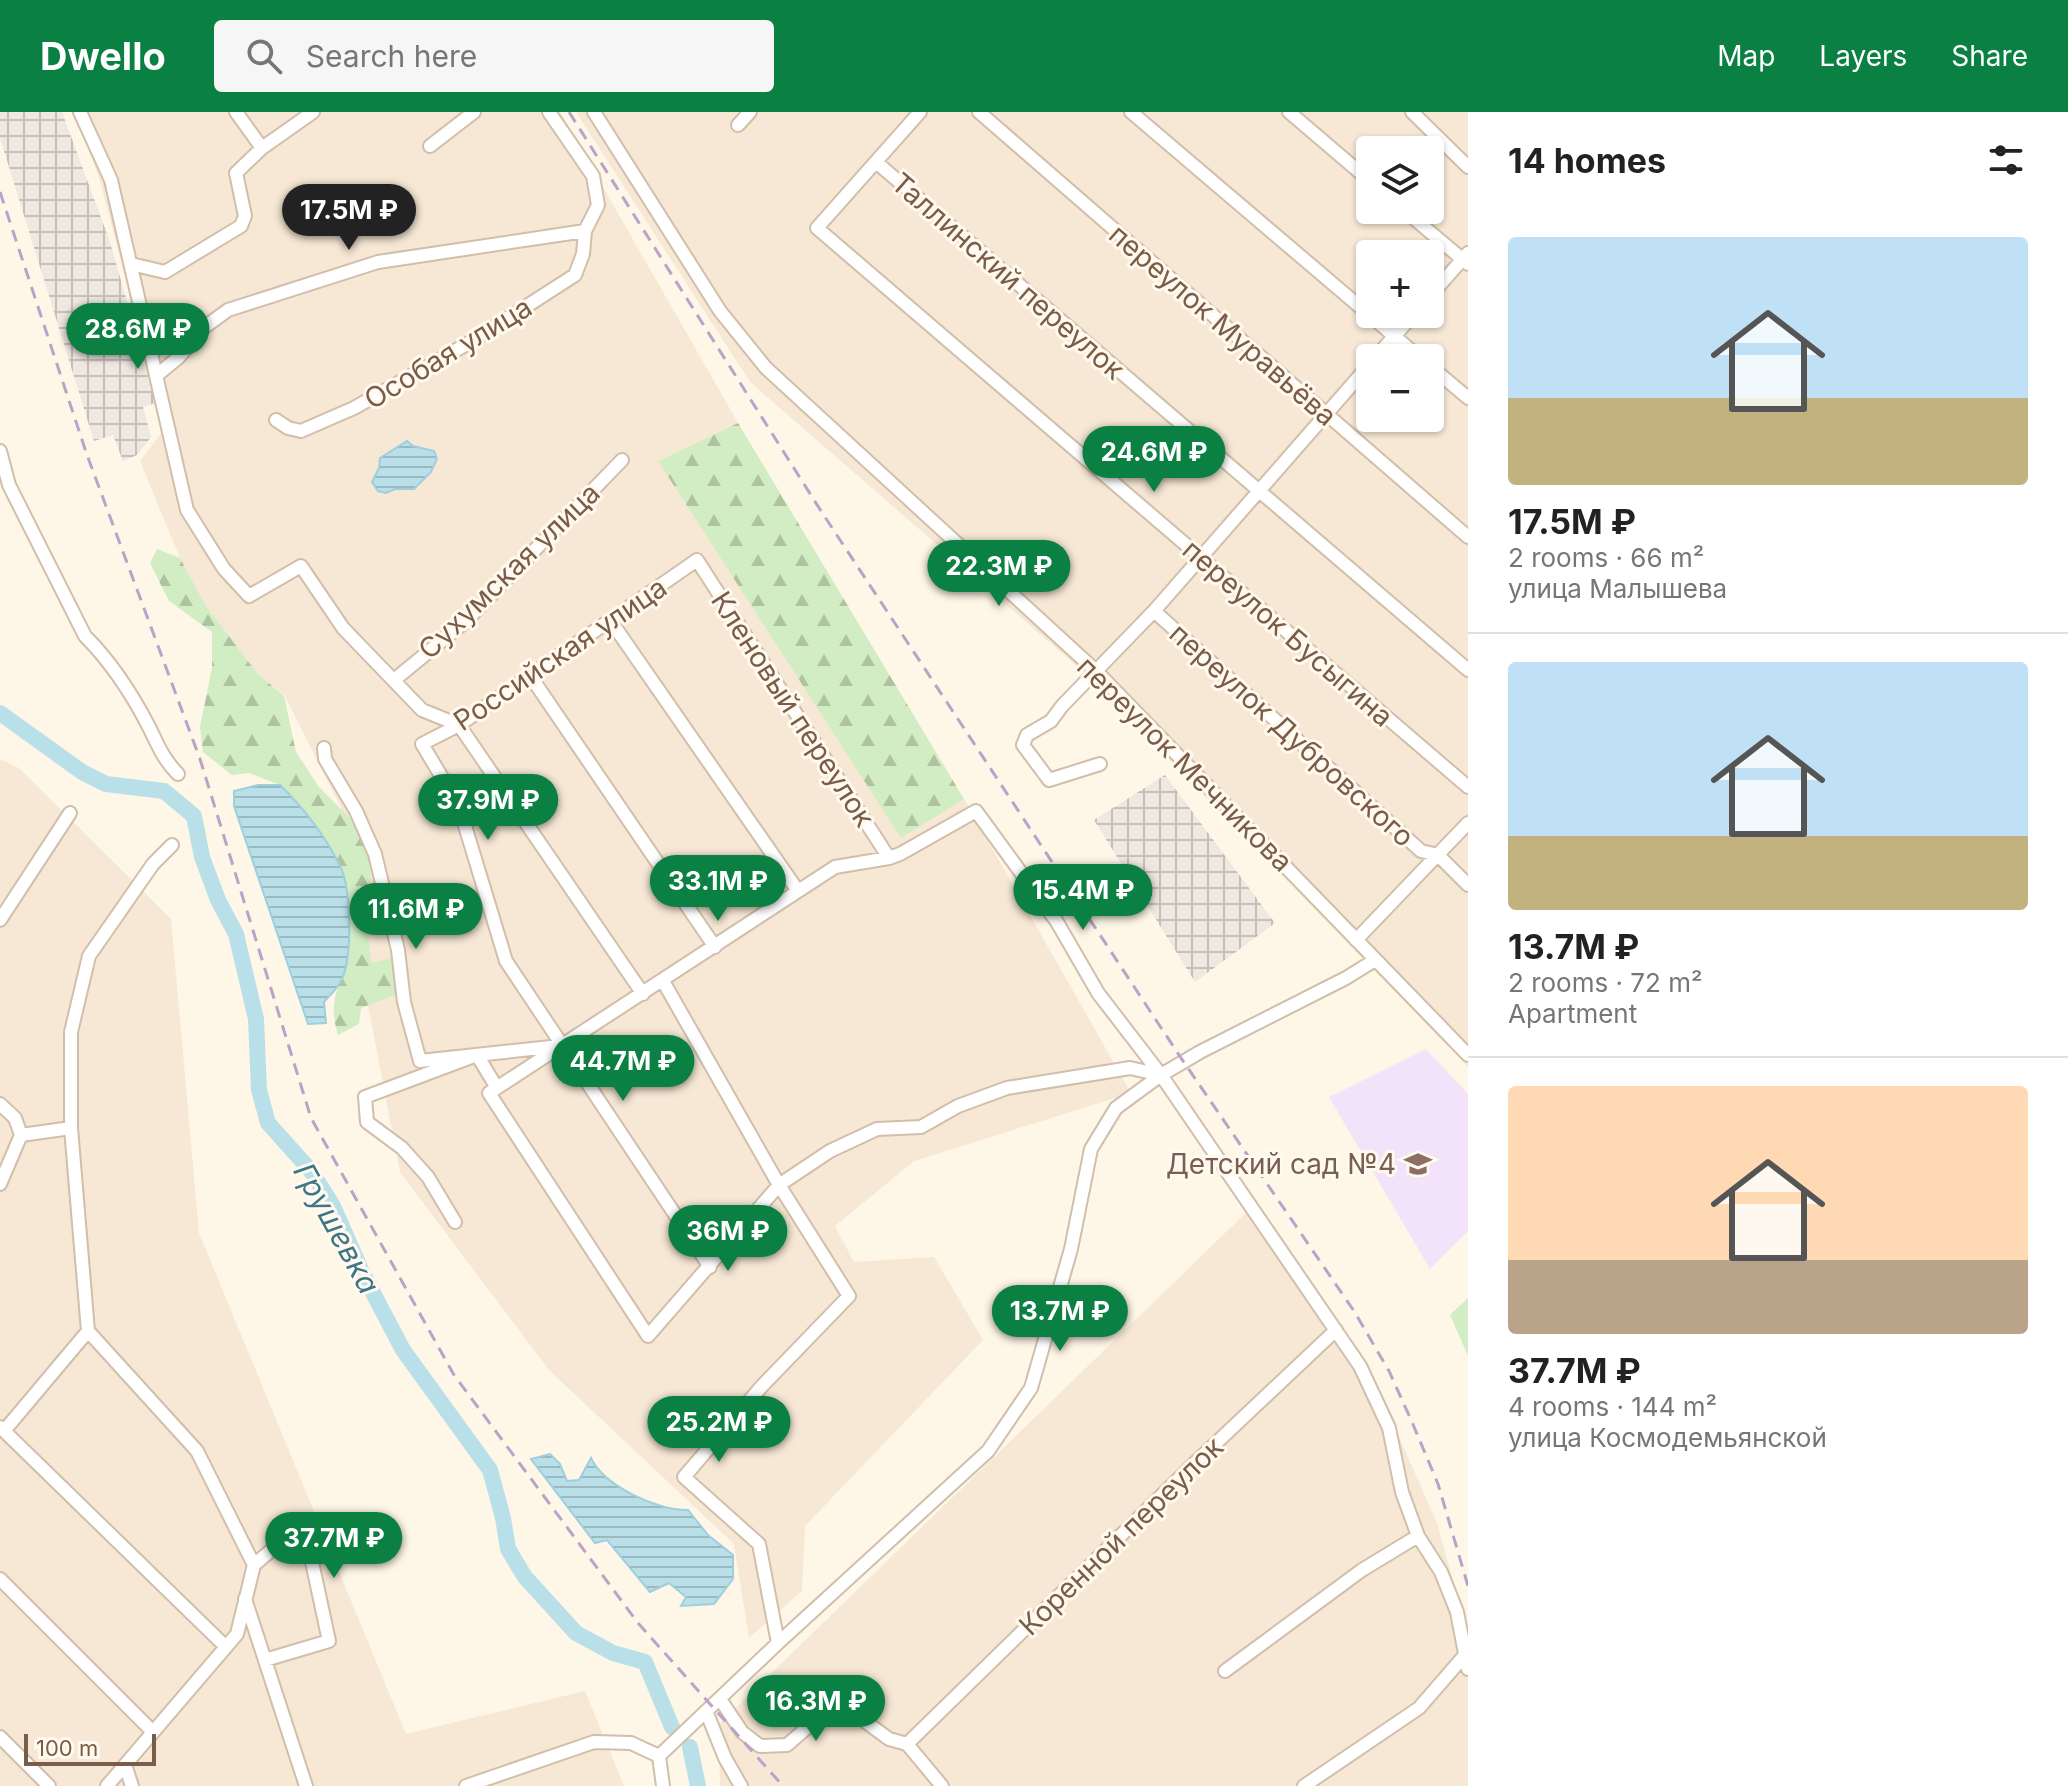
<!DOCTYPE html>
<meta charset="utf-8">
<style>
:root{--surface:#fff;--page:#f6f6f6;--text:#222;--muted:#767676;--line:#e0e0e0;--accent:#0b8043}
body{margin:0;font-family:Inter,sans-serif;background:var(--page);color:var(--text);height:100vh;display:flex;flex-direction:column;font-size:30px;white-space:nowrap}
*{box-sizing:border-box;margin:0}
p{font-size:26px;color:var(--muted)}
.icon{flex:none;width:44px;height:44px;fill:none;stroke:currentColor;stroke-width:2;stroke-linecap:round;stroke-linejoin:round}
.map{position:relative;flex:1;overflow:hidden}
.sheet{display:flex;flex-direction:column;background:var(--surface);width:600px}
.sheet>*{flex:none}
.fabs{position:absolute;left:1356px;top:24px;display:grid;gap:16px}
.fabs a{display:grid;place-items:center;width:88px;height:88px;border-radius:8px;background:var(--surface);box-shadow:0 2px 6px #0004;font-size:40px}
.scale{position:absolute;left:24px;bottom:20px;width:132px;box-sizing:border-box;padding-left:8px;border:4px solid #7a5d49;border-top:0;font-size:22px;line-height:28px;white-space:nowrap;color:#7a5d49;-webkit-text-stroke:6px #fff9ee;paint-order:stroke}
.price{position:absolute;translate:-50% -68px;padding:0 18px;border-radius:28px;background:var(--accent);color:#fff;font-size:26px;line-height:52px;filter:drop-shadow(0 2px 4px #0008)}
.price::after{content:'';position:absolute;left:50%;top:48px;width:24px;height:18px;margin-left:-12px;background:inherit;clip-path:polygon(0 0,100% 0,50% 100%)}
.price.current{background:#222;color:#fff}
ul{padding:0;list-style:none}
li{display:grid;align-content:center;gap:16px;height:424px;padding:0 40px}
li+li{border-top:2px solid var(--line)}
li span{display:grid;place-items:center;height:248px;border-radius:8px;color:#555}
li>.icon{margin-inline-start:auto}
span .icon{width:144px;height:144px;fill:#fffc;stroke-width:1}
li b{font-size:34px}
h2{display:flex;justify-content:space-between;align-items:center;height:96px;padding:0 40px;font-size:34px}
header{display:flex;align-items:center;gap:48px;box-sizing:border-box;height:112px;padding:0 40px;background:var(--accent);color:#fff}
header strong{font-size:38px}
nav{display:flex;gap:44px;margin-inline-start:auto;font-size:28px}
.search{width:560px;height:72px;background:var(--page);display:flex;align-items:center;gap:20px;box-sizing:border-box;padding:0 28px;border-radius:8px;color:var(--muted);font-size:30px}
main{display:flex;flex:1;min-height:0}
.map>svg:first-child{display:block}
</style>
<header>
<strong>Dwello</strong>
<div class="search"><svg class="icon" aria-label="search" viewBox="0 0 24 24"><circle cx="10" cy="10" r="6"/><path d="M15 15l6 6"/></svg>Search here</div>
<nav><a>Map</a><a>Layers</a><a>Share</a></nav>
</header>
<main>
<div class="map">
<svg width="1468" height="1674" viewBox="0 0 1468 1674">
<defs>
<pattern id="industrial-grid" width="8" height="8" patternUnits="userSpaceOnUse" patternTransform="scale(2)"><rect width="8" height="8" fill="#eee8e0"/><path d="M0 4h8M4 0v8" fill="none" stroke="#c6bfb8"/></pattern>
<pattern id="forest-firs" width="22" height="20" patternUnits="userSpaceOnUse" patternTransform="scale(2)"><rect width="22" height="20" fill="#d2edc3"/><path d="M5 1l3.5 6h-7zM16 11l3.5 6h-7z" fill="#afc3a0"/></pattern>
<pattern id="water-rules" width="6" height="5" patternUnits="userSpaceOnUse" patternTransform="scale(2)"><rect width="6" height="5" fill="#b9e0e9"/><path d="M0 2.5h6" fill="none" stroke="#9bb9bf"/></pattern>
</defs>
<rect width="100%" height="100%" fill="#fef6e7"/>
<path fill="#f6e8d4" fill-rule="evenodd" d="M 75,0 L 560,0 L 738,311 L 658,349 L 901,725 L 964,687 L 1131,981 L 914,1049 L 835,1114 L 854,1150 L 934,1145 L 983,1228 L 805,1414 L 802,1479 L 749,1526 L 734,1432 L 549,1258 L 400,1060 L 362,862 L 348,710 L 285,584 L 257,561 L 206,494 L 180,446 L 140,349 L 162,320 L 160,297 L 100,69 Z
M 576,0 L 1468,0 L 1468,955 L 1087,563 L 750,270 ZM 1370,38 L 1430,38 L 1430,98 L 1370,98 ZM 1370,142 L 1430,142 L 1430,202 L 1370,202 ZM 1370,246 L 1430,246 L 1430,306 L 1370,306 Z
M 0,647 L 19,656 L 171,807 L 199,1121 L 406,1622 L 585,1579 L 624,1674 L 0,1674 Z
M 1257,1090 L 1370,1259 L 1437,1411 L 1468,1523 L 1468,1674 L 720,1674 L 719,1612 Z"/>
<path fill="url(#industrial-grid)" d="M 0,0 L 62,0 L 110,130 L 156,291 L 143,295 L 151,325 L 137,343 L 123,349 L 113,323 L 94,329 L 0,26 Z
M 1165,663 L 1275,811 L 1195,870 L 1094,708 Z"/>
<path fill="#f3e3fa" d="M 1426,937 L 1468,982 L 1468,1119 L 1430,1157 L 1329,985 Z"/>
<path fill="#d2edc3" d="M 1468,1186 L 1468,1244 L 1450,1203 Z"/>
<path fill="url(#forest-firs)" d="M 738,311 L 964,687 L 901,726 L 658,349 Z
M 157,437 L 180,446 L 206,494 L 257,561 L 284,584 L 296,640 L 319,675 L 357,713 L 371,749 L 368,819 L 371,851 L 393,846 L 398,882 L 361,896 L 359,912 L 338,923 C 332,903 332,888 341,869 L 280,673 L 249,661 L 232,663 L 203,640 L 200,615 L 212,556 L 212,520 L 169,489 L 150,451 Z"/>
<path fill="url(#water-rules)" stroke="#9ecfdc" stroke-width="2" d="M 407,329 L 413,334 L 434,339 L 437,347 L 431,360 L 414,377 L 395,377 L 386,381 L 378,379 L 372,370 L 379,356 L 380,346 Z
M 258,673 L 280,673 C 303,695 326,725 340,754 C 352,776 353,849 340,871 C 336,878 329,884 324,890 L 326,911 L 308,912 L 234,694 L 234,679 Z
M 550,1342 L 560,1352 L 567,1369 L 579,1368 L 591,1346 C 604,1374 658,1399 688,1398 L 708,1423 L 733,1443 L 733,1467 L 714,1492 L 681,1494 L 686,1485 L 669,1471 L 650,1480 L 607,1428 L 595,1431 L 531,1347 Z"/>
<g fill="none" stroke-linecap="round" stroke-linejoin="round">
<path stroke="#b9e0e9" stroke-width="16" d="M 0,601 L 82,660 L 106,672 L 164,679 L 194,704 L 202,745 L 218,788 L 236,822 L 256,907 L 259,978 L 268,1011 L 311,1059 L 333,1094 L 361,1158 L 403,1238 L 490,1358 L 503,1406 L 508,1437 L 525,1465 L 576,1521 L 613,1541 L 645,1550 L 672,1615
M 690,1635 L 698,1674"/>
<g stroke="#d1beab" stroke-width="16">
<path id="minor" d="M 80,0 L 111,68 L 187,398 L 224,457 L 249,484 L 301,454 L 343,516 L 422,598 L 459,613 L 643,882
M 236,0 L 262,36
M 594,0 L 720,199 L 766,256 L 1097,560 L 1468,943
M 920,0 L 817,116 L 1468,675
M 979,0 L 1468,425
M 1131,0 L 1420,246
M 1289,0 L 1370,69
M 1412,0 L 1468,55
M 738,13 L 750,0
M 430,34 L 474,0
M 876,50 L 1468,558
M 1404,98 L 1468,152
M 131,152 L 165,160 L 241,114 L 245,104 L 236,61 L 262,36 L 313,0
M 1430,184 L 1468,141
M 1375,246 L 1414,202
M 1430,254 L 1468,286
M 157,263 L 179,245 L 202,217 L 228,198 L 378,150 L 585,119
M 276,308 L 288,316 L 301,319 L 354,296 L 474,228 L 575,163 L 583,142 L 585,119 L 598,93 L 593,64 L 549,0
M 0,339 L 9,373 L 85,524 C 111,550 132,582 149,615 C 158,633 163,647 178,662
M 1154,499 L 1421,739 L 1438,743 L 1468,773
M 610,508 L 798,779
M 529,562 L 715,835
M 394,568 L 466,509 L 622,348
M 324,636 L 325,647 L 356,699 L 375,742 L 398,838 L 404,890 L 420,949 L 560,934
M 1100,652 L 1049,668 L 1023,633 L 1027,623 L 1051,609 L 1062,594 L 1154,499 L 1370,252
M 0,808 L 70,701
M 1356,828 L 1468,711
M 663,869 L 779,1073 L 849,1184 L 762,1274 L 684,1365 L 759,1432 L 778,1531
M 1161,963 L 1130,956 L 1007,976 L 958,994 L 921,1015 L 877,1017 L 830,1039 L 779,1073 L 648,1224 L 489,981 L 835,755 L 889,746 L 900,742 L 976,699 L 1057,810 L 1098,881 L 1161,963 L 1360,1254 L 1389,1316 L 1402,1380 L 1418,1424 L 1441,1460 L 1457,1500 L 1468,1557
M 0,992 L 15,1006 L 21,1023 L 0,1072
M 21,1023 L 71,1016
M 455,1110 L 428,1065 L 402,1036 L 367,1010 L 365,985 L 477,943 L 497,976
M 710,1155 L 506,849 L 459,694 L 422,632 L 459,613 L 697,448 L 889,746
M 0,1315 L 226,1535
M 4,1319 L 88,1219
M 254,1453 L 296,1417 L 312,1450 L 329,1529 L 265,1548
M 0,1467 L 153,1620
M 245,1487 L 306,1674
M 1225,1559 L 1362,1458 L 1418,1424
M 720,1587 L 742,1620 L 760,1634 L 787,1633 L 825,1600 L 851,1599 L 889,1627 L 907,1632 L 942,1674
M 706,1599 L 725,1646 L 741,1674
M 0,1625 L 49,1674
M 907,1632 L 1197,1349 L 1336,1218
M 659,1644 L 663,1674
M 125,1653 L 132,1674
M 107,1674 L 237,1522 L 254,1453 L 197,1339 L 88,1219 L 71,1016 L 71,920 L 89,844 L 153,752 L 172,733
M 466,1674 L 594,1630 L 631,1631 L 659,1644 L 778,1531 L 988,1339 L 1031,1276 L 1071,1137 L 1091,1037 L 1116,996 L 1161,963 L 1200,940 L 1346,866 L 1375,848
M 1304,1674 L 1419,1596 L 1465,1543"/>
</g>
<use href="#minor" stroke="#fff" stroke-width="12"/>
<path stroke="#baa3c9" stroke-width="3" stroke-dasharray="12 8" stroke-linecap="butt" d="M 569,0 L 821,399 L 1179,943 L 1354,1199 L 1389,1259 L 1412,1310 L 1438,1372 L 1468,1474
M 0,80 L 87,343 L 200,647 L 311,1006 L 454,1263 L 638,1511 L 783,1674"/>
</g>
<defs>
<g id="school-bare" transform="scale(2.16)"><path d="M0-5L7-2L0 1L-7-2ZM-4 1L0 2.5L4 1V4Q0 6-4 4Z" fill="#8d6e63" stroke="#fff9ee" stroke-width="2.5" paint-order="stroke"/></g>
</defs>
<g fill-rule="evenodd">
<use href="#school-bare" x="1418" y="1052"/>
</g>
<g text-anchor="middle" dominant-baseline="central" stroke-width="6" stroke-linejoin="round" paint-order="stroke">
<g font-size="28" fill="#7a5d49" stroke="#fff9ee">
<text transform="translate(1008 164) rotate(41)">Таллинский переулок</text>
<text transform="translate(1223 213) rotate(41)">переулок Муравьёва</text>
<text transform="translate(448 241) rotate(-31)">Особая улица</text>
<text transform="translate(509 459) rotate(-44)">Сухумская улица</text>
<text transform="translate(1288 521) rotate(41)">переулок Бусыгина</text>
<text transform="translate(560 542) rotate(-34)">Российская улица</text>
<text transform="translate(793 597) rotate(57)">Кленовый переулок</text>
<text transform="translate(1292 623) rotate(42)">переулок Дубровского</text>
<text transform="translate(1185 652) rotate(45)">переулок Мечникова</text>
<text transform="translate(1121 1424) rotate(-44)">Коренной переулок</text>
</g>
<g font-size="28" fill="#785e54" stroke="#fff9ee" text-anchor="end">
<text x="1396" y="1052">Детский сад №4</text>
</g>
<g font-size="30" font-style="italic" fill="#3d7787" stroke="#fff9ee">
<text transform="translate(337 1116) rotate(61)">Грушевка</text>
</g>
</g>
</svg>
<div class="fabs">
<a><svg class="icon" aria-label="layers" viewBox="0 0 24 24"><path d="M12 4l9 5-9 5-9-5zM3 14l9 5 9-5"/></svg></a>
<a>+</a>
<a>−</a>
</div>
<div class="scale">100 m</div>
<b class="price current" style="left:349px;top:140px">17.5M ₽</b>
<b class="price" style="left:138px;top:259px">28.6M ₽</b>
<b class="price" style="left:1154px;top:382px">24.6M ₽</b>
<b class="price" style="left:999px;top:496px">22.3M ₽</b>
<b class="price" style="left:488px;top:730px">37.9M ₽</b>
<b class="price" style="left:718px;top:811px">33.1M ₽</b>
<b class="price" style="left:1083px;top:820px">15.4M ₽</b>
<b class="price" style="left:416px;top:839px">11.6M ₽</b>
<b class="price" style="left:623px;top:991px">44.7M ₽</b>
<b class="price" style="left:728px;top:1161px">36M ₽</b>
<b class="price" style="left:1060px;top:1241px">13.7M ₽</b>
<b class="price" style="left:719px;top:1352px">25.2M ₽</b>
<b class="price" style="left:334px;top:1468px">37.7M ₽</b>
<b class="price" style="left:816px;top:1631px">16.3M ₽</b>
</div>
<section class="sheet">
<h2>14 homes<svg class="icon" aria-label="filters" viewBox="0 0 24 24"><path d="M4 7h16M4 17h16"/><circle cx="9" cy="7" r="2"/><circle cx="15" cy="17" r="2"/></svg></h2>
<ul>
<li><span style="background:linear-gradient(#bfe0f5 65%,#c2b280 0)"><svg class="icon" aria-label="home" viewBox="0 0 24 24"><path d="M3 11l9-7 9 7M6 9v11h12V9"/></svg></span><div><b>17.5M ₽</b><p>2 rooms · 66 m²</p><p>улица Малышева</p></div></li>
<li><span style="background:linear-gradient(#bfe0f5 70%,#c2b280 0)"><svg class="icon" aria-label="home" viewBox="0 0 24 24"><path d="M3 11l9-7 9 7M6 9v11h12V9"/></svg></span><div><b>13.7M ₽</b><p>2 rooms · 72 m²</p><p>Apartment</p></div></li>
<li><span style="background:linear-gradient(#ffd9b3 70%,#b9a48a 0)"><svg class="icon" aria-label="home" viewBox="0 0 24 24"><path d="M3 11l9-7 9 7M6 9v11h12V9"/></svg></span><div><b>37.7M ₽</b><p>4 rooms · 144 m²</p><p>улица Космодемьянской</p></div></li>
</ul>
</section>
</main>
